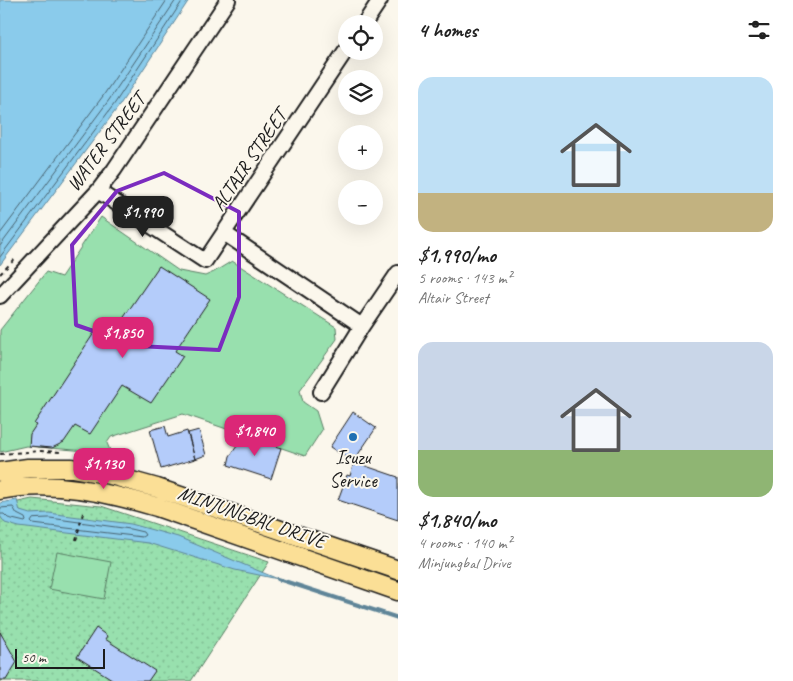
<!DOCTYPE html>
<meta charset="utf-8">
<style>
:root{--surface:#fff;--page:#f2f2f2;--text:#222;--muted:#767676;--accent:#db2777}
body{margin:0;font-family:Caveat,sans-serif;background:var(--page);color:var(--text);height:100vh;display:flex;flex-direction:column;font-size:19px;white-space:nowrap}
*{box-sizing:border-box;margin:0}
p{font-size:16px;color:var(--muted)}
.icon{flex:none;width:28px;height:28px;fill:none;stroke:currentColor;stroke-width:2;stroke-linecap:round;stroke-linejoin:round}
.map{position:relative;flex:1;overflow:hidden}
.side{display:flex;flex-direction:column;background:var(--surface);width:395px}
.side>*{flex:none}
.controls{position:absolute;left:338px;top:15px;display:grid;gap:10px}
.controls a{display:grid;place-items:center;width:45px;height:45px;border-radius:50%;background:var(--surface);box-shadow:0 5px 20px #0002;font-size:25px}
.scale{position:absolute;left:15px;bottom:12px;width:90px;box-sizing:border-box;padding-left:5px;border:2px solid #1c1c1c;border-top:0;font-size:14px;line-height:18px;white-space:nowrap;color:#1c1c1c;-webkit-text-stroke:4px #fbf7ec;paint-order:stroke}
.price{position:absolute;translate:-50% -42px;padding:0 11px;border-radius:10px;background:var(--accent);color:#fff;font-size:16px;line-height:32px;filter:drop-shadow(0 1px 2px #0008)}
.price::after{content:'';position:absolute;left:50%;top:30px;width:15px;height:11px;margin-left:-8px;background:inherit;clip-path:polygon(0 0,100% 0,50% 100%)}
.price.on{background:#222;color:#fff}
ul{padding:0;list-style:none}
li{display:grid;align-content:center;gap:10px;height:265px;padding:0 20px}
li span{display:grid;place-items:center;height:155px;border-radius:15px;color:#555}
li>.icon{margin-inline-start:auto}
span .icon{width:90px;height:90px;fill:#fffc;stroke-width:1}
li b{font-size:21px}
h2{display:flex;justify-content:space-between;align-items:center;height:60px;padding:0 20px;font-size:21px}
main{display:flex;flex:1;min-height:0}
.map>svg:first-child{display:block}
</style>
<main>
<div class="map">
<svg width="398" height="681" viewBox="0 0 398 681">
<defs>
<pattern id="park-dots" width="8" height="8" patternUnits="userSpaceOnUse" patternTransform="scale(1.25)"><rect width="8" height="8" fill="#98e0ae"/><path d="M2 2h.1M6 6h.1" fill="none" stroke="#82c095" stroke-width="1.8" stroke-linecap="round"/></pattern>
</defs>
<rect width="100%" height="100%" fill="#fbf7ec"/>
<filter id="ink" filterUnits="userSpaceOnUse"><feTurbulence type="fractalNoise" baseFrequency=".02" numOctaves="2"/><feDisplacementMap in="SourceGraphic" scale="10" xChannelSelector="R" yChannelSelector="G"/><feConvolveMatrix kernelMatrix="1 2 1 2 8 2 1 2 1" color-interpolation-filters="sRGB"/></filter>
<g filter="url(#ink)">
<path fill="url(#park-dots)" stroke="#5a7e65" d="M 32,499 L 101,506 L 269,562 L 191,681 L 0,681 L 0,506 Z"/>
<path fill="#98e0ae" stroke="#5a7e65" d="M 101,217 L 179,271 L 205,276 L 214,272 L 232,261 L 336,327 L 337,339 L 300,390 L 303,402 L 316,411 L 322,430 L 305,456 L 183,414 L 111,437 L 107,443 L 111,453 L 26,446 L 0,452 L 0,330 L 46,272 L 61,277 Z
M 57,552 L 111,562 L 104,599 L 49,589 Z"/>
<path fill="#8acbeb" stroke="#5e8598" d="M 0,0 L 189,0 L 119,106 L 0,265 Z
M 17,500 L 20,511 L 30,514 L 49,513 L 131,524 L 178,537 L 278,579 L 235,570 L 148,543 L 19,527 L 5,523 L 0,516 L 0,503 Z"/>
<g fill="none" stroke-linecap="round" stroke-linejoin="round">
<path stroke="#48626f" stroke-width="1" d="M 0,234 L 103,96 L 167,0
M 0,246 L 109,100 L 176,0
M 0,257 L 115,103 L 183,0
M 0,508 L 13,507 L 17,514 L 25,518 L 26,521 L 25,522 L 8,518 L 4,514 L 0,514
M 50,518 L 130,529 L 143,532 L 145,535 L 142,537 L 33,524 L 31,522 L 33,519 Z"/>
<path stroke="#5e8598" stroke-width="4" d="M 278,579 L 398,618"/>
</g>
<path fill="#b4ccfa" stroke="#1c1c1c" d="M 159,266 L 210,299 L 175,351 L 183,356 L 151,403 L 122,386 L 90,434 L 75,426 L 64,442 L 52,448 L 29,446 L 30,434 L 36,425 L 34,424 L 100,324 L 116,320 L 120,323 Z
M 353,412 L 376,428 L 353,462 L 330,447 Z
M 165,426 L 168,437 L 187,431 L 195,459 L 161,469 L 150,430 Z
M 199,430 L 206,455 L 195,459 L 188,433 Z
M 244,436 L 281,448 L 271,479 L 228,465 L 230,456 Z
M 354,462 L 398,477 L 398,520 L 338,500 L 347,475 L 350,476 Z
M 96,628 L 107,636 L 105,639 L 155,671 L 148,681 L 115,681 L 77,657 Z
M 0,632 L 17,662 L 6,680 L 0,680 Z"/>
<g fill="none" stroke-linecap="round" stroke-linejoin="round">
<g stroke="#1c1c1c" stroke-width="18">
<path id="minor" d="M 364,24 L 380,0
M 98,191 L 205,261 L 346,50
M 224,233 L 362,326
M 0,296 L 98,191 L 114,170 L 228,0
M 321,392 L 362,326 L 398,273"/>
</g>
<g stroke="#1c1c1c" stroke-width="21">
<path id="major" d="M 0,472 L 28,468 L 72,468 L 114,476 L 157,488 L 398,570
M 0,490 C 53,480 106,492 157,507 L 398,591"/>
</g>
<path stroke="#1c1c1c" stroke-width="2" stroke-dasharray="4 4" stroke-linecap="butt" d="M 0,274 L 16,258
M 0,454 L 41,451 L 60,452
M 82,454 L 98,454 L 119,461
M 76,540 L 83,513"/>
<use href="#minor" stroke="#fbf7ec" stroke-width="14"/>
<use href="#major" stroke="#fbdf96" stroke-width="18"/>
</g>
</g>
<path fill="none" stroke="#7b2cbf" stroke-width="4" stroke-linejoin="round" d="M 164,173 L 239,212 L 239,297 L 219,350 L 137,346 L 76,325 L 72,245 L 117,191 Z"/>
<circle fill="#1f6fb2" stroke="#fbf7ec" stroke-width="2" cx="353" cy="437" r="5"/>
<g text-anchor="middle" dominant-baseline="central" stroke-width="4" stroke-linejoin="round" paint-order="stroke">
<g font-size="20" fill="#1c1c1c" stroke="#fbf7ec">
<text transform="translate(106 142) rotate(-53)">WATER STREET</text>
<text transform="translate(249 160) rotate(-56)">ALTAIR STREET</text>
<text transform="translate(252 517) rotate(19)">MINJUNGBAL DRIVE</text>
</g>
<g font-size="20" fill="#1c1c1c" stroke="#fbf7ec">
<text x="353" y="457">Isuzu<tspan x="353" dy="23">Service</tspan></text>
</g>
</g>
</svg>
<div class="controls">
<a><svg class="icon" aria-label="locate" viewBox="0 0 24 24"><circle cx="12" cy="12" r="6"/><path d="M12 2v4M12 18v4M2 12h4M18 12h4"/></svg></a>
<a><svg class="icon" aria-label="layers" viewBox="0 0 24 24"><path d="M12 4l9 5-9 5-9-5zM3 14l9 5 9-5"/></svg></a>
<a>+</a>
<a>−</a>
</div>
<div class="scale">50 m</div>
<b class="price on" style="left:143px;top:238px">$1,990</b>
<b class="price" style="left:123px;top:359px">$1,850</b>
<b class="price" style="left:255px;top:457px">$1,840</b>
<b class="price" style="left:104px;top:490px">$1,130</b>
</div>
<section class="side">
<h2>4 homes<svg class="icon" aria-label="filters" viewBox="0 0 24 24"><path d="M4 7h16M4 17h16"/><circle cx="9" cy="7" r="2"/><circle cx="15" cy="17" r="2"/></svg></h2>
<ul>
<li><span style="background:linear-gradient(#bfe0f5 75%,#c2b280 0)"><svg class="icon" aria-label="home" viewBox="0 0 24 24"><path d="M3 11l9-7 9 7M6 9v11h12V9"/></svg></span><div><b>$1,990/mo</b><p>5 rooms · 143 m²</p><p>Altair Street</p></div></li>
<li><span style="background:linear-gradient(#c9d6e8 70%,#8fb573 0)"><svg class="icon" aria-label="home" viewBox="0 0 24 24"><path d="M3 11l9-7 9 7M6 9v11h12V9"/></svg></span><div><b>$1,840/mo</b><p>4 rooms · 140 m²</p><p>Minjungbal Drive</p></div></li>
</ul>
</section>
</main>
